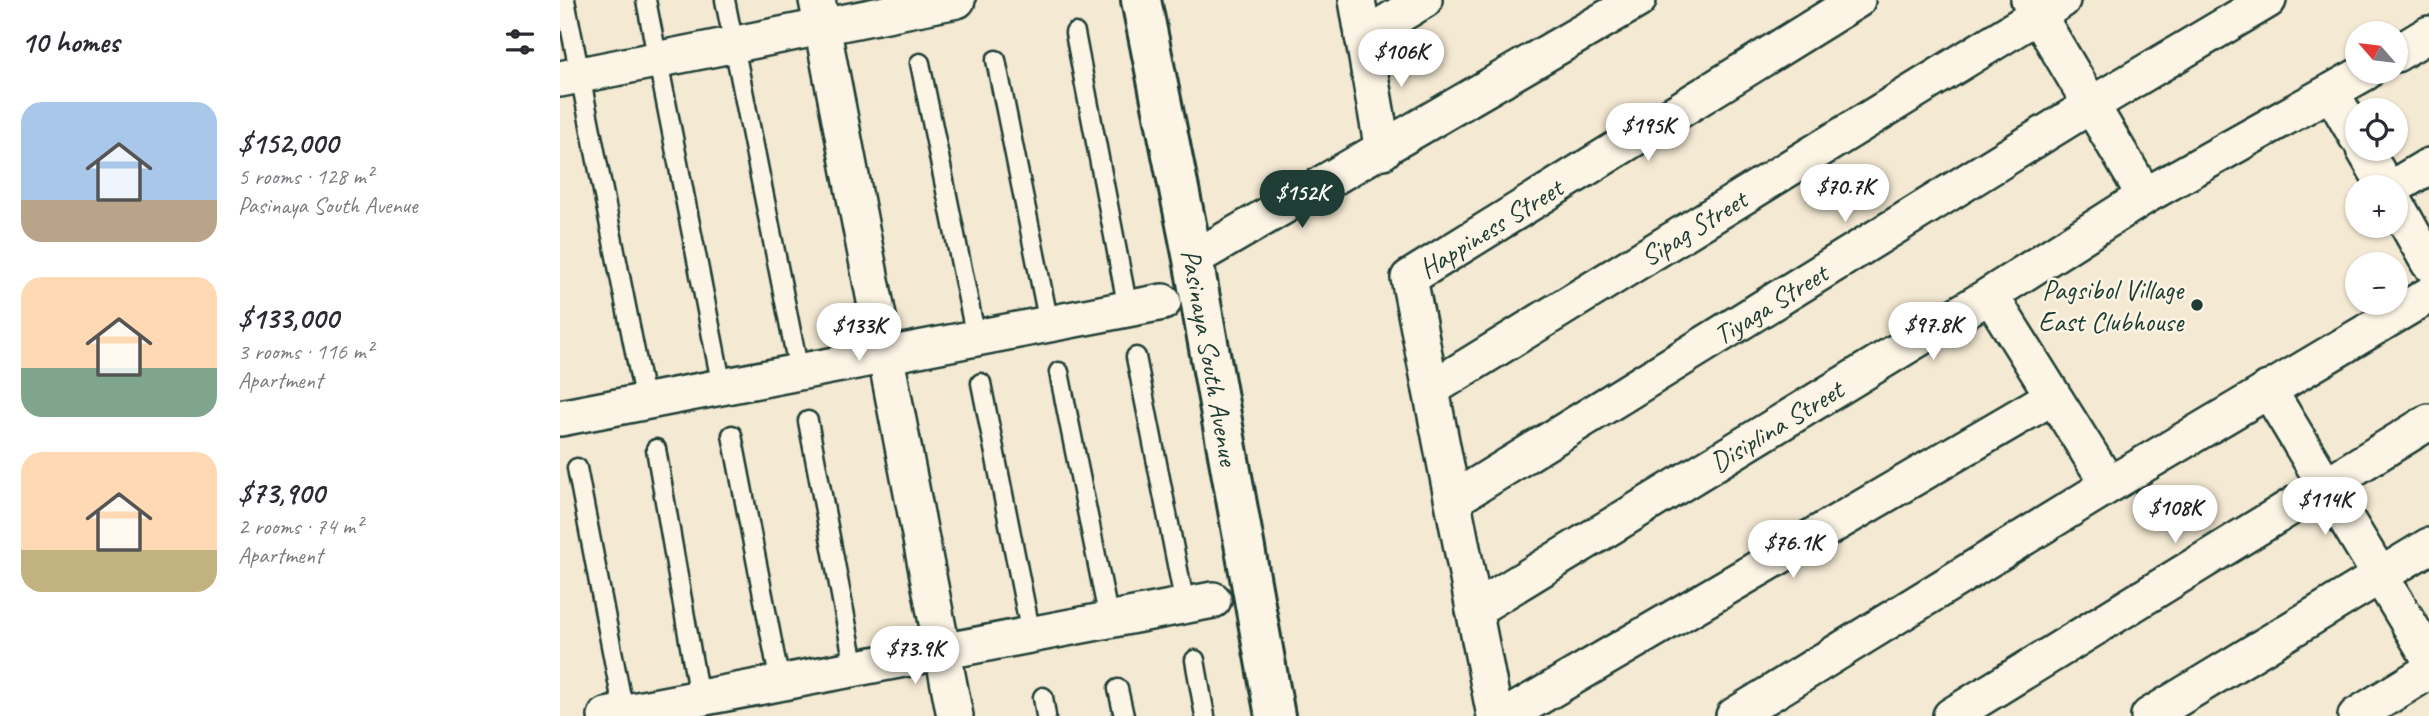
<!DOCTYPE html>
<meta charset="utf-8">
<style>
:root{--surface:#fff;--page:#f2f2f3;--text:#2b2b33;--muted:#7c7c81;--accent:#1f3d34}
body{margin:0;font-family:Caveat,sans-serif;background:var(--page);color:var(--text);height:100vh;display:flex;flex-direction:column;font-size:26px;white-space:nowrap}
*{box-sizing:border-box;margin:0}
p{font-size:23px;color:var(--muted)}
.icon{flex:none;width:38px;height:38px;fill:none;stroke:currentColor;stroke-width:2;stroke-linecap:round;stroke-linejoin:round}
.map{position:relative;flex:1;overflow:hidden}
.side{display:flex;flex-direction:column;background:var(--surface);width:560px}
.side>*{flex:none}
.needle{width:46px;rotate:298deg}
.fabs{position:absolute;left:1785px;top:21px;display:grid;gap:14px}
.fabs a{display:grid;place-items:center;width:63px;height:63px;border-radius:50%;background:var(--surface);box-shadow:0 2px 5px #0004;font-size:35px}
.price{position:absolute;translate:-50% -60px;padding:0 16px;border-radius:24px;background:#fff;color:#222;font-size:23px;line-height:46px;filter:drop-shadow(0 2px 4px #0008)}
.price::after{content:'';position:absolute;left:50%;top:42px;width:21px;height:16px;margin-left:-10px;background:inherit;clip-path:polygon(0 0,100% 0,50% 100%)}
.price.current{background:var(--accent);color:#fff}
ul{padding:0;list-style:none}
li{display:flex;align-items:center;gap:21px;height:175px;padding:0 21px}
li span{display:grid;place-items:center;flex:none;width:196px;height:140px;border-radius:21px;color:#555}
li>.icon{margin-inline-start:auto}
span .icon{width:84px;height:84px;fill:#fffc;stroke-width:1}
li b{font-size:30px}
h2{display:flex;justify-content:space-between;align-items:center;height:84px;padding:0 21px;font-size:30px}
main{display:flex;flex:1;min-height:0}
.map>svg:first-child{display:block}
</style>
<main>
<section class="side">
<h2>10 homes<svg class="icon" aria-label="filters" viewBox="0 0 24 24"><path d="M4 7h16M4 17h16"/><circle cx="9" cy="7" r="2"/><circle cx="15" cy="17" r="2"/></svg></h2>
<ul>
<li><span style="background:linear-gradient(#a9c7e8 70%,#b9a48a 0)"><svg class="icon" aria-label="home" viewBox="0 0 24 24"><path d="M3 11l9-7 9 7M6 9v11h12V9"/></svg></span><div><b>$152,000</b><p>5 rooms · 128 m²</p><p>Pasinaya South Avenue</p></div></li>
<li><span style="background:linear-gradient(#ffd9b3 65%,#7fa58c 0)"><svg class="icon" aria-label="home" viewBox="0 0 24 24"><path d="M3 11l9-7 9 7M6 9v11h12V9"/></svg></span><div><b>$133,000</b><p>3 rooms · 116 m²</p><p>Apartment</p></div></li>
<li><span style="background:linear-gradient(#ffd9b3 70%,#c2b280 0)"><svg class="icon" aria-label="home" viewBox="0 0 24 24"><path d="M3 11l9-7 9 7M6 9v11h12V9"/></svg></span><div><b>$73,900</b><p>2 rooms · 74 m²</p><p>Apartment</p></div></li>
</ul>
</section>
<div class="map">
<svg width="1869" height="716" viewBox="0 0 1869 716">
<rect width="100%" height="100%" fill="#f4e9d3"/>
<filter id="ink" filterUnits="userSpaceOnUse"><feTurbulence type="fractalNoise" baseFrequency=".0143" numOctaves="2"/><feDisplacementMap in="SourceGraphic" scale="14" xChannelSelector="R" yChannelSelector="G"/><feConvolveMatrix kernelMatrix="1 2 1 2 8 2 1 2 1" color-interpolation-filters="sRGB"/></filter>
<g filter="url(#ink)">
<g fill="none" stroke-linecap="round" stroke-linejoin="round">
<g stroke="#1f3d34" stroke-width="23">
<path id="lane" d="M 5,0 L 85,402
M 86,0 L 162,387
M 165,0 L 239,372
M 515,33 L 568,309
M 436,60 L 489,324
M 360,63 L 416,338
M 576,357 L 625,605
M 499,372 L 549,620
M 421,383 L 471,635
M 248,421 L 295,669
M 172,435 L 220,683
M 96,449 L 139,698
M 17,468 L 64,713
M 635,660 L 645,716
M 558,689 L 564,716
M 483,697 L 486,716"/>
</g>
<g stroke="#1f3d34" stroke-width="40">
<g id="street">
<path d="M 257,0 L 395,716"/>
<path d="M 797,0 L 823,151"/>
<path d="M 1469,0 L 1585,196"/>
<path d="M 803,37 L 864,0"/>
<path d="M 1836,54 L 1869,34"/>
<path d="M 0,79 L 397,0"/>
<path d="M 1771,92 L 1797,137"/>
<path d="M 1804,149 L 1826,187"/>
<path d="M 1834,187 L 1869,166"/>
<path d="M 1836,204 L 1869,263"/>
<path d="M 633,259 L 1078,0"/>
<path d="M 1430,295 L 1549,485"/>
<path id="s1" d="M 871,389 L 1502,0"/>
<path d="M 1708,389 L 1869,657"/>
<path d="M 0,418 L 603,302"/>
<path id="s2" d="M 893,500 L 1531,105 L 1708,0"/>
<path id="s3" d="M 914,610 L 1430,295 L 1585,196 L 1806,72"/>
<path d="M 46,716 L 653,600"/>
<path id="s4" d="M 935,716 L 849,278 L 1297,0"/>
<path d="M 946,716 L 1492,397"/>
<path d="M 1174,716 L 1549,485 L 1869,295"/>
<path d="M 1391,716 L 1869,422"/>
<path d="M 1589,716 L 1869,546"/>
<path d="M 1796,716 L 1869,671"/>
</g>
</g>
<g stroke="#1f3d34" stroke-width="44">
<g id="secondary">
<path id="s5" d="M 581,0 L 633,259 L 715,716"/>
</g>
</g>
<use href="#lane" stroke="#fcf5e5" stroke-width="18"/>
<use href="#street" stroke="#fcf5e5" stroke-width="35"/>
<use href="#secondary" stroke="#fcf5e5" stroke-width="38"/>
</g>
</g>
<circle fill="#1f3d34" stroke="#fcf5e5" stroke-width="2.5" cx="1637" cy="305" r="7"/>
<g text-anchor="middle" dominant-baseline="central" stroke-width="5" stroke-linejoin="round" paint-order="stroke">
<g font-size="28" fill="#1f3d34" stroke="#fcf5e5">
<text stroke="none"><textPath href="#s1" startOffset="308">Sipag Street</textPath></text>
<text stroke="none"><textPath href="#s4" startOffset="542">Happiness Street</textPath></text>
<text stroke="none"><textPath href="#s2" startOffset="373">Tiyaga Street</textPath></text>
<text stroke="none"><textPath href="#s5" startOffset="364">Pasinaya South Avenue</textPath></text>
<text stroke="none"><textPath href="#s3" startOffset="354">Disiplina Street</textPath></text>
</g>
<g font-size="28" fill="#1f3d34" stroke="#fcf5e5" text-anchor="end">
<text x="1623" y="289">Pagsibol Village<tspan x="1623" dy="32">East Clubhouse</tspan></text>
</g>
</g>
</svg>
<div class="fabs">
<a><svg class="needle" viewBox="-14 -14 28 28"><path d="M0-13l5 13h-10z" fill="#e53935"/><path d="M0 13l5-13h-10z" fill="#7c7c81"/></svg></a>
<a><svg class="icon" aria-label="locate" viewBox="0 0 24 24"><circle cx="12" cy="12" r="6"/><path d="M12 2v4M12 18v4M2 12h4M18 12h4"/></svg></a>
<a>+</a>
<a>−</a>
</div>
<b class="price" style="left:841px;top:89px">$106K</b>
<b class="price" style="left:1088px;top:163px">$195K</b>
<b class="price" style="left:1285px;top:224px">$70.7K</b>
<b class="price current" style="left:742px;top:230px">$152K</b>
<b class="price" style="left:1373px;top:362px">$97.8K</b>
<b class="price" style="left:299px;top:363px">$133K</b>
<b class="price" style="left:1765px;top:537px">$114K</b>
<b class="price" style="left:1615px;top:545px">$108K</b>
<b class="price" style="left:1233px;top:580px">$76.1K</b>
<b class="price" style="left:355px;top:686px">$73.9K</b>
</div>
</main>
